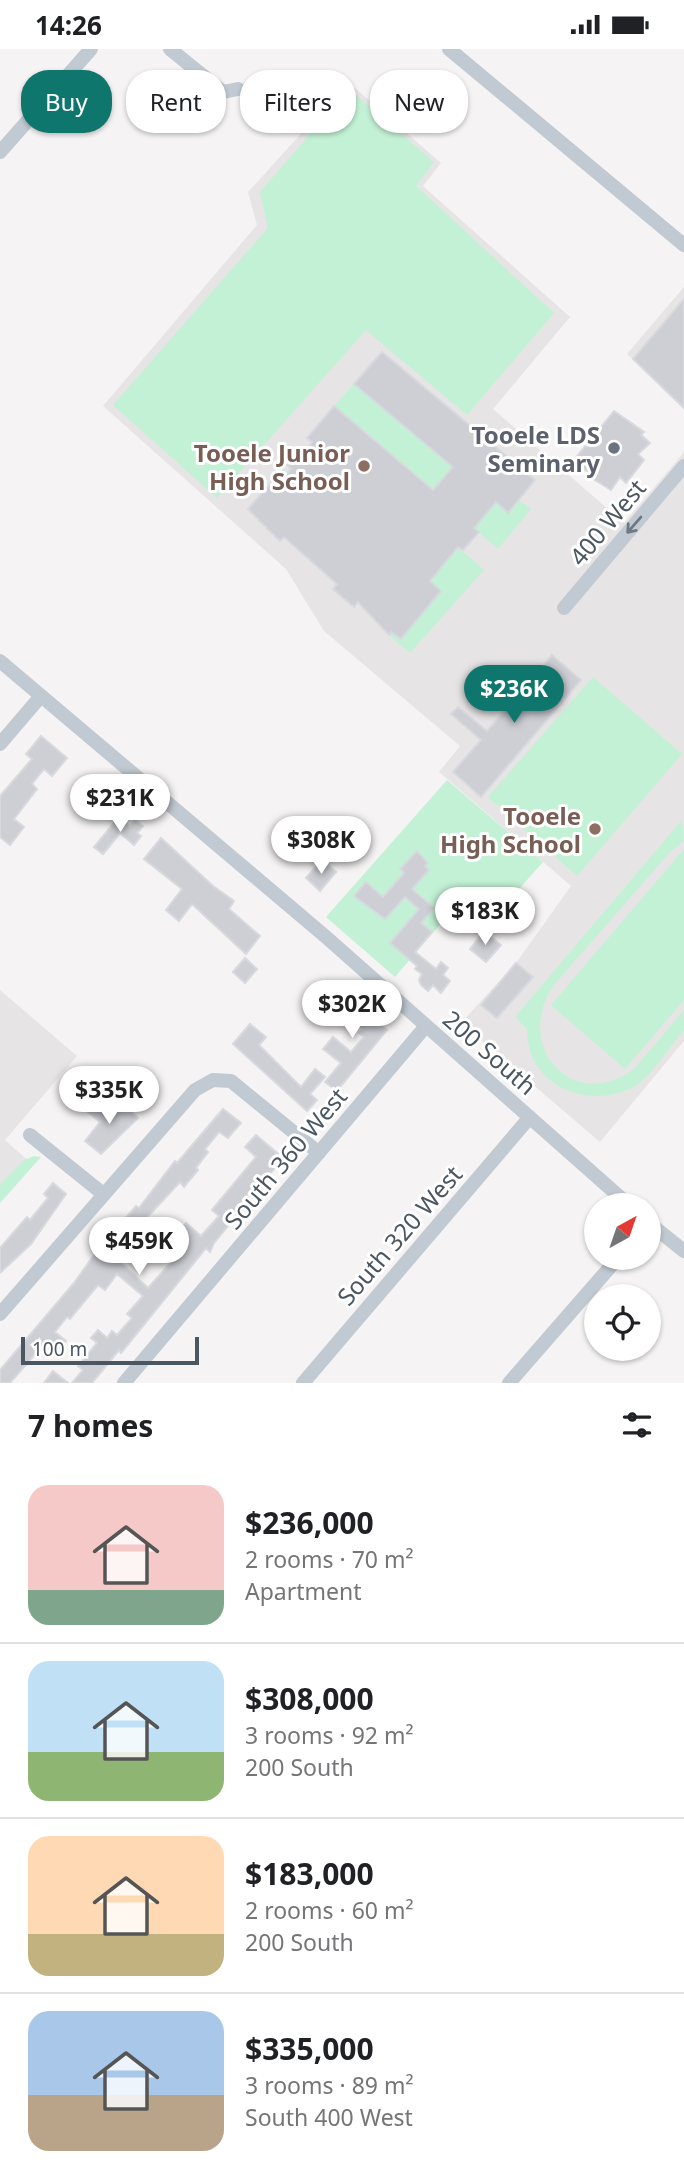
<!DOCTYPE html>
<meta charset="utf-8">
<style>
:root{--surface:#fff;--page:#f6f6f6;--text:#202124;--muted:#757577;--line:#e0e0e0;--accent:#0f766e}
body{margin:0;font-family:"Noto Sans",sans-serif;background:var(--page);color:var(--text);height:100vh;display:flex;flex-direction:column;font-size:26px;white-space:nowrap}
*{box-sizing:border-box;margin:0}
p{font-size:23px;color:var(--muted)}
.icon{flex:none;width:38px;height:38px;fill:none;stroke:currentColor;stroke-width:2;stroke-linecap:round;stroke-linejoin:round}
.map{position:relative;height:1334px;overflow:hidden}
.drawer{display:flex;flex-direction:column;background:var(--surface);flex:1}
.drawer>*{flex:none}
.guide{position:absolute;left:21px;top:21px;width:642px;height:63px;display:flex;gap:14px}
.needle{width:46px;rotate:40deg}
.buttons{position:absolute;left:584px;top:1144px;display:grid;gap:14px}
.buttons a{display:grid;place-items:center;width:77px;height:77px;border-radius:50%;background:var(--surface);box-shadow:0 2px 5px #0004;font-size:35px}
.scale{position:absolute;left:21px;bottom:18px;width:178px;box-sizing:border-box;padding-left:7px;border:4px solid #4a5661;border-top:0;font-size:19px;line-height:24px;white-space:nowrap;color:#4a5661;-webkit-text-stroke:5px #fff;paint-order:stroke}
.price{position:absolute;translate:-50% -60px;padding:0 16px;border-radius:24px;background:#fff;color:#222;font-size:23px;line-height:46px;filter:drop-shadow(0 2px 4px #0008)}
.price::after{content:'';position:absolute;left:50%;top:42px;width:21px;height:16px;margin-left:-10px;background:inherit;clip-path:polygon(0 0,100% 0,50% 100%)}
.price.active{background:var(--accent);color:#fff}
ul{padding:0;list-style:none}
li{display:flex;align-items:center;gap:21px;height:175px;padding:0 28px}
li+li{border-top:2px solid var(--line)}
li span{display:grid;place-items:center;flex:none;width:196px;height:140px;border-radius:21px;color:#555}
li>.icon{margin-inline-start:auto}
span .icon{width:84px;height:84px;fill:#fffc;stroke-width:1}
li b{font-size:30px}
h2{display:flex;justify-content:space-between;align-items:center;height:84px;padding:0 28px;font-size:30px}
.chip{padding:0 24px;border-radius:28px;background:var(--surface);box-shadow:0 2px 5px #0004;font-size:24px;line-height:63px}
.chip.active{background:var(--accent);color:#fff}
.status{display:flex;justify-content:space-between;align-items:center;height:49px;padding:0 35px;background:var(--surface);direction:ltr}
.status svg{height:19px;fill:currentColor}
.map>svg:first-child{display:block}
</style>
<div class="status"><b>14:26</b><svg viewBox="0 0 49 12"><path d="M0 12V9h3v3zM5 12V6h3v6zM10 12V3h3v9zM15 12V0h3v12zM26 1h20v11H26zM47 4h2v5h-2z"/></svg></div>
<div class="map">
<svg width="684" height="1334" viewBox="0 0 684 1334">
<rect width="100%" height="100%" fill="#f5f3f3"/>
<path fill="#e6e4e5" d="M 348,33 L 441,114 L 423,137 L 570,268 L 493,360 L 624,474 L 684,403 L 684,992 L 600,1093 L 461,974 L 516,914 L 571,837 L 439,723 L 460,697 L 324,582 L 286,520 L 103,357 L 257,176 L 248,143 Z
M 684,238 L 684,354 L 627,305 Z
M 0,941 L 77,1007 L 5,1091 L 32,1115 L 0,1152 Z"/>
<path fill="#c3f1d5" d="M 349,40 L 434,113 L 416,137 L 554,264 L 467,366 L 366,281 L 217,449 L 113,356 L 268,179 L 260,143 Z
M 354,335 L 453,418 L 433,441 L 334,357 Z
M 280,417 L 288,423 L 276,437 L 269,429 Z
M 519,451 L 531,460 L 498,500 L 474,479 L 496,453 L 508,464 Z
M 458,498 L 484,521 L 410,604 L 389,586 L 391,583 L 401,590 L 441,542 L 430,532 Z
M 593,628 L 682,705 L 577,827 L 488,748 Z
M 447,731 L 543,813 L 490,873 L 462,850 L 395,928 L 326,868 Z
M 682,771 L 684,792 L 670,803 L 554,936 C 511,999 576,1066 635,1019 L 684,961 L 684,981 C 671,996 650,1030 633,1038 C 587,1062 526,1036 527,980 L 515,968 Z
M 684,800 L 684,951 L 625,1020 L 551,956 Z
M 34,1107 L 41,1108 L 0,1154 L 0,1135 L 24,1111 Z"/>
<path fill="#cdcfd5" stroke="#d7d9de" stroke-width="2" d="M 684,250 L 684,359 L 633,310 Z
M 382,303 L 535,431 L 508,464 L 496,453 L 474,479 L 479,483 L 463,501 L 458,498 L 430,532 L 441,542 L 401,590 L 391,583 L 389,586 L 358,553 L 354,558 L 333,540 L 337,535 L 284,488 L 280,492 L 248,460 L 272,433 L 276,437 L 291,420 L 287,416 L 295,407 L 299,411 L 312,393 L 307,389 L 334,357 L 433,441 L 453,418 L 354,335 Z
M 614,362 L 644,383 L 641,386 L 650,394 L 638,405 L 644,411 L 626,434 L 620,428 L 611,441 L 587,426 L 588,423 L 573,412 Z
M 552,606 L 581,631 L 481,748 L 453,723 L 481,691 L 451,665 L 458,658 L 487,682 Z
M 41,687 L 67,709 L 52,727 L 44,720 L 32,735 L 37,740 L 14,770 L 24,778 L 10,796 L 0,788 L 0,747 L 32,710 L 26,705 Z
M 101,739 L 120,756 L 110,769 L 90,752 Z
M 119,768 L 130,777 L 135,770 L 143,777 L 137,784 L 141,787 L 134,796 L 120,784 L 103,805 L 94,798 Z
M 161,789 L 213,837 L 234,852 L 229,860 L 260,887 L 246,905 L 192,855 L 179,872 L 166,861 L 182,840 L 144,810 Z
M 417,802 L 428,814 L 425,817 L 429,821 L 412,840 L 434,859 L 421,874 L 432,883 L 415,903 L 436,920 L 441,913 L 448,919 L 443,926 L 450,932 L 441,944 L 433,936 L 428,942 L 421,936 L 419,931 L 422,925 L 415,920 L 417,917 L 390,894 L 419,860 L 405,848 L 385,870 L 354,847 L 366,833 L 383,848 L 404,824 L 400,820 Z
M 325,814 L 336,823 L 320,842 L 306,829 L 318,815 L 322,818 Z
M 484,882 L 501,896 L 486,913 L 470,900 Z
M 245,909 L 257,920 L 245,934 L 233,923 Z
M 516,914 L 533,928 L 497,969 L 481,956 Z
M 338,940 L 387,981 L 337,1042 L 325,1033 L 341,1014 L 323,1000 L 333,988 L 351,1003 L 364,988 L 359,984 L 363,980 L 327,953 Z
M 250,975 L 266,988 L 259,996 L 301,1038 L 315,1020 L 325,1028 L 310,1045 L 317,1051 L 307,1062 L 233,995 Z
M 97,1052 L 112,1064 L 117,1057 L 123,1062 L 126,1058 L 138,1069 L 101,1105 L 85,1092 L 100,1073 L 88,1063 Z
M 223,1060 L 241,1074 L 228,1089 L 219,1083 L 205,1100 L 208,1103 L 196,1119 L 198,1121 L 184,1138 L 180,1133 L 137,1179 L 126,1169 L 136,1157 L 139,1159 L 175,1112 L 177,1114 Z
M 256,1086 L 283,1109 L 214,1194 L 210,1203 L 206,1199 L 121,1304 L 119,1301 L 92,1334 L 72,1334 L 83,1321 L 78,1317 L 97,1294 L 91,1289 L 98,1281 L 107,1289 L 112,1282 L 117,1286 L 132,1269 L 127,1265 L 143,1247 L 117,1225 L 105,1241 L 98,1236 L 70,1270 L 67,1268 L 55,1283 L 66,1292 L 55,1305 L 44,1295 L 10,1334 L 0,1334 L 0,1321 L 74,1234 L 112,1181 L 126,1192 L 114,1207 L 148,1239 L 173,1211 L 169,1207 L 182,1191 L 176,1186 L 186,1174 L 201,1187 L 219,1167 L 212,1161 L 256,1108 L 245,1098 Z
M 53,1134 L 66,1145 L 31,1195 L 0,1224 L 0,1199 L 27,1168 L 30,1171 L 48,1149 L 44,1145 Z
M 53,1322 L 68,1334 L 44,1334 Z"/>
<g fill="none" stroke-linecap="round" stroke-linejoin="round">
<path stroke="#c1cad2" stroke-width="14" d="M 170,0 L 223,43 L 238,40
M 449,0 L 684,196
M 0,103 L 91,0
M 564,559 L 684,417
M 0,612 L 326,888 L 630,1157
M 0,695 L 41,647
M 30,1086 L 102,1144
M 649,1174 L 684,1202
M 0,1265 L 195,1041 L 213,1031 L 231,1032 L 319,1104
M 124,1334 L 426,977
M 303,1334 L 530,1068
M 509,1334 L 618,1209"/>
</g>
<defs><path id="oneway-shaft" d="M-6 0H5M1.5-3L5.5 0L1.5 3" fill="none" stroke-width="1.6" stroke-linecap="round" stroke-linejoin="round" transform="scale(1.75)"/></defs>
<use stroke="#6e7983" href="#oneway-shaft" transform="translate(634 476) rotate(131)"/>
<circle fill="#6b7280" stroke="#fff" stroke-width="2.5" cx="614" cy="399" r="7"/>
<g fill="#8d6e63" stroke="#fff" stroke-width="2.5">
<circle cx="364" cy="417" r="7"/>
<circle cx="595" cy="780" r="7"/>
</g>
<g text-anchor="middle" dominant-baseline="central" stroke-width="6" stroke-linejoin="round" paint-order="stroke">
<g font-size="24" font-weight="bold" fill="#5b616d" stroke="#fff" text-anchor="end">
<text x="600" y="385">Tooele LDS<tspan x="600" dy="28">Seminary</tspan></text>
</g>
<g font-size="24" font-weight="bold" fill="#785e54" stroke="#fff" text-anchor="end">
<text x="350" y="403">Tooele Junior<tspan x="350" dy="28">High School</tspan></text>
<text x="581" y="766">Tooele<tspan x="581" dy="28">High School</tspan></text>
</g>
<g font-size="24" fill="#4a5661" stroke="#fff">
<text transform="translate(607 473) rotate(-50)">400 West</text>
<text transform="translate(490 1003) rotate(41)">200 South</text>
<text transform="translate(285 1109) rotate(-50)">South 360 West</text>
<text transform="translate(399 1186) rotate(-49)">South 320 West</text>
</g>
</g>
</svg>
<div class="buttons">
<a><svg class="needle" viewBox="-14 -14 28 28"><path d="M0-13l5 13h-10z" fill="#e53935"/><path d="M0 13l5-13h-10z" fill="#757577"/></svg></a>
<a><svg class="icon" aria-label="locate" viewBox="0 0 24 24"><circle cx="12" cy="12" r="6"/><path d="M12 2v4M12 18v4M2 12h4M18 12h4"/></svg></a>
</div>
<div class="scale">100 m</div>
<b class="price active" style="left:514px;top:676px">$236K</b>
<b class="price" style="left:120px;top:785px">$231K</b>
<b class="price" style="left:321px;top:827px">$308K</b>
<b class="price" style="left:485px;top:898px">$183K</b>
<b class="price" style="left:352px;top:991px">$302K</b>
<b class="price" style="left:109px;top:1077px">$335K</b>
<b class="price" style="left:139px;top:1228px">$459K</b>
<div class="guide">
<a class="chip active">Buy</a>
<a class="chip">Rent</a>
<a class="chip">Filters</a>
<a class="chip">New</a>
</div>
</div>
<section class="drawer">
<h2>7 homes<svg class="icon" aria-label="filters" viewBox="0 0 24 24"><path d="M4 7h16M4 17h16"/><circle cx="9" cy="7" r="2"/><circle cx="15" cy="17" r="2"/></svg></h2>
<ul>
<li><span style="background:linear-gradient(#f6c9c9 75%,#7fa58c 0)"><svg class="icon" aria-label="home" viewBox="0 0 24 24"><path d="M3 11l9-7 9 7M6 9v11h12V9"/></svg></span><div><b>$236,000</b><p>2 rooms · 70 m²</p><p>Apartment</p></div></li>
<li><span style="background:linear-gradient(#bfe0f5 65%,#8fb573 0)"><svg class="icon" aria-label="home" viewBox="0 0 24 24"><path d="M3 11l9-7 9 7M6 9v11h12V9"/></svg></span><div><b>$308,000</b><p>3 rooms · 92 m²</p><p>200 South</p></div></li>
<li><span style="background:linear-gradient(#ffd9b3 70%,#c2b280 0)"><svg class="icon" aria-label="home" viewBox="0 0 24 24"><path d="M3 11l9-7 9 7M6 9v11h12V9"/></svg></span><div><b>$183,000</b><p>2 rooms · 60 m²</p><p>200 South</p></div></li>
<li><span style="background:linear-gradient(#a9c7e8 60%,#b9a48a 0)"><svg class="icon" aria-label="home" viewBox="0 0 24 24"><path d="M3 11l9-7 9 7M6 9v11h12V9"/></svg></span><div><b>$335,000</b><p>3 rooms · 89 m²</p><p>South 400 West</p></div></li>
</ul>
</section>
